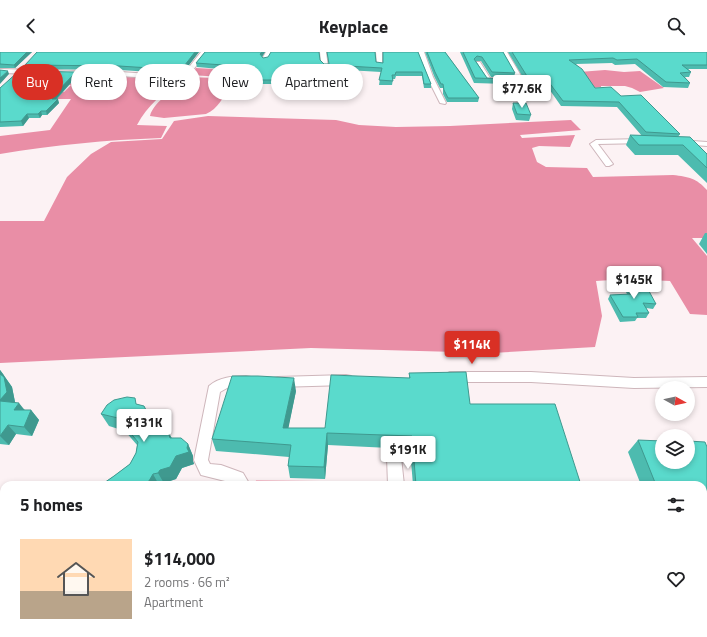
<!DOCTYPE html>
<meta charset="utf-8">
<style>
:root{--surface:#fff;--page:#f6f6f6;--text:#202124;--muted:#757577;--line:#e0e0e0;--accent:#d93025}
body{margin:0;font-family:"Titillium Web",sans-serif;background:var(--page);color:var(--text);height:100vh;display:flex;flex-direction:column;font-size:15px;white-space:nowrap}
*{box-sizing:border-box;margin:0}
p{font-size:13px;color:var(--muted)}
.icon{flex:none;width:22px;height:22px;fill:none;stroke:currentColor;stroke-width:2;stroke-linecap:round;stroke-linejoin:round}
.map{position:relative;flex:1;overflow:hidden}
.sheet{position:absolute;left:0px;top:429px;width:707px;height:156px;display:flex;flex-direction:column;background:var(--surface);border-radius:12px 12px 0 0;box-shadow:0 2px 6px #0003}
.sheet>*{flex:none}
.banner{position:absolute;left:12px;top:12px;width:400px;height:36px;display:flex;gap:8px}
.needle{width:26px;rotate:98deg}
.fabs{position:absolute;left:655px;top:329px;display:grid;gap:8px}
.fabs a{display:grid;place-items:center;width:40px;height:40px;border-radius:50%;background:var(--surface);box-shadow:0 2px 6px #0003;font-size:20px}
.price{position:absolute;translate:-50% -34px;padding:0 9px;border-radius:4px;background:#fff;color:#222;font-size:13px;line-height:26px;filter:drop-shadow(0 1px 2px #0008)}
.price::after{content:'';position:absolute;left:50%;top:24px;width:12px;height:9px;margin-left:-6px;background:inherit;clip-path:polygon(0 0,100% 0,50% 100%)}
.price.active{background:var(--accent);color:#fff}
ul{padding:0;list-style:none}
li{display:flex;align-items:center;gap:12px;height:100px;padding:0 20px}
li+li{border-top:1px solid var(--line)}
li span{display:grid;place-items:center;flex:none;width:112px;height:80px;border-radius:0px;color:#555}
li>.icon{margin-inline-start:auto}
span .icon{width:48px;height:48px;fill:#fffc;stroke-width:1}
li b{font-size:17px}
h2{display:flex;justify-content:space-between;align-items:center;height:48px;padding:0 20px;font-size:17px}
.pill{padding:0 14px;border-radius:18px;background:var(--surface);box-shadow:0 2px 6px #0003;font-size:14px;line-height:36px}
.pill.active{background:var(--accent);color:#fff}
header{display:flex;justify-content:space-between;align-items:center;height:52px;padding:0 20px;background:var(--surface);font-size:18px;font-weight:700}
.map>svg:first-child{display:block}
</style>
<header><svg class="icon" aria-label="back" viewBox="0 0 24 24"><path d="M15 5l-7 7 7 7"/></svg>Keyplace<svg class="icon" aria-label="search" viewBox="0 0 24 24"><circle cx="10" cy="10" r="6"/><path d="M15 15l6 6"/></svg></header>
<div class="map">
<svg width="707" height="585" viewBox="0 0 707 585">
<rect width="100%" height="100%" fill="#fcf2f4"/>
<path fill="#f7becb" d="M 256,428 L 384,430 L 384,433 L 255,433 Z"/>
<path fill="#e98ea6" d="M 208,0 L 249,0 L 243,13 L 239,26 L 190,23 L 196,16 L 234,18 L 238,14 L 199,11 Z
M 605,18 L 624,20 L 640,19 L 664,36 L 640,40 L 632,36 L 625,34 L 601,34 L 601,35 L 592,36 L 579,20 Z
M 44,20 L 181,26 C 164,40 147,54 137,73 L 167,74 L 161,86 C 106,88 54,93 0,102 L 0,84 L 50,78 L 71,47 L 43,47 L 48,41 L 64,40 L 71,33 L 34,32 Z
M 189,25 L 215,26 L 211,33 L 231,33 C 224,44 218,57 206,62 L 164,66 L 150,64 C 153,50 178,34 189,25 Z
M 208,64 L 336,68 L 359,73 L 396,75 L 450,74 L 571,68 L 581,78 L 520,83 L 522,86 L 575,83 L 570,95 L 539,94 L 532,96 L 537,110 L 546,115 L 587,116 L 593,125 L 673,123 C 689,125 696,126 707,138 L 707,186 L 692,186 L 707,204 L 707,263 L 690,262 L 670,229 L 627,227 L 596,229 L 602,264 L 595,295 L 492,301 L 311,296 L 0,311 L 0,169 L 44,169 L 67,125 L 91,102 L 111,90 L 162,87 L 174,69 Z"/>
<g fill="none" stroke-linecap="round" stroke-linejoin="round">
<g stroke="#ceb6bb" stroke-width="2">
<path id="minor" d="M 201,0 L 207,0 L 186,27 L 184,28 L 120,24 L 0,21 L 0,17 L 120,20 L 182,24 Z
M 266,0 L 272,0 L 267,8 L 263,8 L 262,7 Z
M 320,0 L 326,0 L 328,15 L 324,15 L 321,11 Z
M 376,0 L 382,0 L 382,14 L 377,13 Z
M 418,0 L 424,0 L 433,25 L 446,51 L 445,52 L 440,51 L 427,25 Z
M 501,0 L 507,0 L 527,34 L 526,35 L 522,35 L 519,31 L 486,29 L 475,11 L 476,10 L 480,10 L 490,26 L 517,27 Z
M 643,87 L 647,89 L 646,91 L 598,92 L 613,112 L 609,114 L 606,114 L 590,92 L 596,88 Z
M 678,88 L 707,90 L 707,94 L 681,92 L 678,92 Z
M 450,320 L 531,320 L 634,326 L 707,325 L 707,335 L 634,336 L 531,330 L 450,330 L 446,328 L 444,325 L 446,322 Z
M 346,323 L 351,324 L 352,328 L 351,332 L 346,333 L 278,335 L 273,334 L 272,330 L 273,326 L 278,325 Z
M 246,324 L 251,325 L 252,329 L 251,333 L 229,335 L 220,340 L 208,408 L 210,412 L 221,413 L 243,421 L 250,433 L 234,433 L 233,431 L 201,423 L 194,408 L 209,334 C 219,325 233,324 246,324 Z
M 394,399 L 399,400 L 401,405 L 404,433 L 388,433 L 387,405 L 389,400 Z
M 394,581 L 412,581 L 413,585 L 395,585 Z"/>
</g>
<use href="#minor" fill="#fff" fill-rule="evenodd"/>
</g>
<path fill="#4dbbaf" d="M 0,0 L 32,0 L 15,16 L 0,16 Z
M 199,0 L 182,22 L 120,18 L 26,17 L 25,13 Z
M 205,0 L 265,0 L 262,5 L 263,6 L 320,8 L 324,12 L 329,12 L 327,0 L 375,0 L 376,10 L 383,11 L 418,0 L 431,32 L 431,36 L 424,36 L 422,24 L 396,24 L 395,27 L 393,27 L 392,33 L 379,33 L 381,20 L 347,18 L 344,29 L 338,30 L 312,29 L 311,32 L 257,32 L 255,35 L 213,32 L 213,28 L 220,17 L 197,15 L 196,11 Z
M 425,0 L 445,0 L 479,46 L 478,50 L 447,50 L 443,42 L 443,36 L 440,36 L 434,24 Z
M 460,0 L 503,0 L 515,21 L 514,25 L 491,25 L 481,9 L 476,9 L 487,26 L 519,28 L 521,29 L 520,34 L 507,34 L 506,32 L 474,31 Z
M 508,0 L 707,0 L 707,17 L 688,17 L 691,20 L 689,25 L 685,25 L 690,31 L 688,36 L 663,35 L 635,12 L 615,13 L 612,11 L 576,12 L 595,36 L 621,44 L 680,82 L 678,85 L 707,102 L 707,131 L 678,103 L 635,103 L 626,93 L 630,83 L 642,84 L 617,55 L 561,54 L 547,34 L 528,34 Z
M 77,24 L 57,47 L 59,51 L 47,63 L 42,63 L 40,66 L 29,66 L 23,74 L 0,75 L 0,36 Z
M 513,51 L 531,63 L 529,69 L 516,68 L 512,57 Z
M 705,181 L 707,181 L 707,202 L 699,192 Z
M 625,229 L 656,252 L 653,257 L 646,256 L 649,261 L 646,266 L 637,266 L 635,269 L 620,270 L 608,247 L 610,243 L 627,242 L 623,234 Z
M 0,318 L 3,322 L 5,325 L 12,335 L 15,350 L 15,351 L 25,358 L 31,358 L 39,368 L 32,384 L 16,382 L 9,393 L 0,392 Z
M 409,321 L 470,352 L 581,433 L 413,433 L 410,397 L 328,393 L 325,427 L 290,426 L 288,414 L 289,405 L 216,399 L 212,387 L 296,339 L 288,376 L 325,376 L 409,326 Z
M 138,353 L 148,362 L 172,386 L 188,392 L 193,404 L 193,409 L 194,412 L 182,416 L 176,427 L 167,430 L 165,433 L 101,433 L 114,424 L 130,412 L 136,401 L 137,393 L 125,379 L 109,374 L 101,362 Z
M 638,388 L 707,395 L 707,563 L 703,563 L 703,433 L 641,433 L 628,400 Z
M 426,581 L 630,581 L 631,585 L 426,585 Z"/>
<path fill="#3f998f" d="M 27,0 L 32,0 L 15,16 L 14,13 Z
M 195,0 L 199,0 L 182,22 L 181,18 Z
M 262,0 L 265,0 L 261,6 L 260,2 Z
M 347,14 L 347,18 L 344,29 L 338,30 L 338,26 Z
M 8,19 L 9,22 L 0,32 L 0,26 Z
M 76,20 L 77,24 L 54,49 L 58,47 L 59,51 L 47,63 L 46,59 L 52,45 Z
M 312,25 L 312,29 L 311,32 L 311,28 Z
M 256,28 L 257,32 L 255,35 L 255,31 Z
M 41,59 L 42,63 L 40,66 L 38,62 Z
M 27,62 L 29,66 L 23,74 L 21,69 Z
M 0,318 L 3,322 L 5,325 L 12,335 L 15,350 L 7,359 L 0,351 Z
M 294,326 L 296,339 L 286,388 L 283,376 Z
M 19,351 L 27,361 L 14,358 Z
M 31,358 L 39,368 L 32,384 L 24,375 Z
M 8,373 L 16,382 L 9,393 L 0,384 Z
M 166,374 L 172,387 L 170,386 Z
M 327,381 L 328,393 L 325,427 L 324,415 Z
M 188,392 L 193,404 L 193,409 L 194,412 L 182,416 L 176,427 L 167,430 L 165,433 L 158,421 L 160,418 L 176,404 L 187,396 Z
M 153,422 L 159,433 L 146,433 L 145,431 Z
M 139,431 L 140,433 L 132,433 Z
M 4,495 L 4,509 L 0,512 L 0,497 Z
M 285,581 L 287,581 L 287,585 L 285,585 Z"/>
<path fill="#5adacc" stroke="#3f998f" d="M 0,0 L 27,0 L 14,13 L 0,12 Z
M 37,0 L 195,0 L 181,18 L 119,14 L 25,13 Z
M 205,0 L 262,0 L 260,2 L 263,6 L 268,5 L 271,0 L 319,0 L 320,8 L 324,12 L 329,12 L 327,0 L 375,0 L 376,10 L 383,11 L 383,0 L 418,0 L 431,32 L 424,32 L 422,20 L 396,20 L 395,23 L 392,23 L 393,29 L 379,28 L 382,16 L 347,14 L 344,25 L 338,26 L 312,25 L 311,28 L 256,28 L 255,31 L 213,28 L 223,13 L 196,11 Z
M 427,0 L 445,0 L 479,46 L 448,46 L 444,38 L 443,32 L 441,32 L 435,20 Z
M 463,0 L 503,0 L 515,21 L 492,20 L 482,5 L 477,4 L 474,7 L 487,26 L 519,28 L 521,29 L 508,29 L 507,27 L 475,26 Z
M 512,0 L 707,0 L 707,13 L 682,13 L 691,20 L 680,21 L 690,31 L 666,30 L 637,7 L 617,8 L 613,6 L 569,8 L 582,17 L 595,36 L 611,35 L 621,44 L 641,43 L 680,82 L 646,80 L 619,50 L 563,49 L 548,29 L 530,29 Z
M 0,18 L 8,19 L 0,26 Z
M 19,19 L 76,20 L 52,45 L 52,47 L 58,47 L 46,59 L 41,59 L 38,62 L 27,62 L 21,69 L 0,70 L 0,36 Z
M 513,51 L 526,51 L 531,63 L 517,62 Z
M 630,83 L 690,85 L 707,102 L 707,116 L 683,93 L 639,93 Z
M 625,229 L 644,230 L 656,252 L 643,251 L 649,261 L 636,261 L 638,265 L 623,265 L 610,243 L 631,242 Z
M 466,320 L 470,352 L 555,352 L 581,433 L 416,433 L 412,384 L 327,381 L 324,415 L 288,414 L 291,393 L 212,387 L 232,324 L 258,324 L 294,326 L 283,376 L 325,376 L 331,323 L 410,326 L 409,321 Z
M 0,322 L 4,325 L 7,340 L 0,348 Z
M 127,345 L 135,346 L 136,352 L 144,354 L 148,362 L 154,362 L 166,374 L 170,386 L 181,386 L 188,392 L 187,396 L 189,400 L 176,404 L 170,415 L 160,418 L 158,421 L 153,422 L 149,429 L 145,431 L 139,431 L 132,433 L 101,433 L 114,424 L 130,412 L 136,401 L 138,390 L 118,366 L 101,362 L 107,353 L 114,348 Z
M 0,349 L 19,351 L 14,358 L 31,358 L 24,375 L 8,373 L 0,384 Z
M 638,388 L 662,389 L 662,410 L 688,410 L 688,389 L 705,390 L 707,395 L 707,554 L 704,554 L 703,552 L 703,433 L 656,433 Z
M 4,454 L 4,495 L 0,497 L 0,456 Z
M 230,581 L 285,581 L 285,585 L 229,585 Z
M 430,581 L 630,581 L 631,585 L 430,585 Z"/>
</svg>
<div class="fabs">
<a><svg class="needle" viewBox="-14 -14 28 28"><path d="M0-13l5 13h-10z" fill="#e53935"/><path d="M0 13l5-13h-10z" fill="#757577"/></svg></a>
<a><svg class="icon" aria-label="layers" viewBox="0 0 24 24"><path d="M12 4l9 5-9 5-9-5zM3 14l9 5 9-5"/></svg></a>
</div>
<b class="price" style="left:522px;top:57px">$77.6K</b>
<b class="price" style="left:634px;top:248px">$145K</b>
<b class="price active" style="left:472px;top:313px">$114K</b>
<b class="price" style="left:144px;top:391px">$131K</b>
<b class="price" style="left:408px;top:418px">$191K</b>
<div class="banner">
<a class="pill active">Buy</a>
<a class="pill">Rent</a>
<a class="pill">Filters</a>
<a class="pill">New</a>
<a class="pill">Apartment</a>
</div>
<section class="sheet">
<h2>5 homes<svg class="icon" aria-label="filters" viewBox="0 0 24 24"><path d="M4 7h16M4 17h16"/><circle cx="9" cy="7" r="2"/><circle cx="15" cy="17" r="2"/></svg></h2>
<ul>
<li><span style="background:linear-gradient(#ffd9b3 65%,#b9a48a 0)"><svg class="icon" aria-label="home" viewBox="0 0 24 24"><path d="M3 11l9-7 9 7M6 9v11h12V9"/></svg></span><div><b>$114,000</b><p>2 rooms · 66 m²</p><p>Apartment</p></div><svg class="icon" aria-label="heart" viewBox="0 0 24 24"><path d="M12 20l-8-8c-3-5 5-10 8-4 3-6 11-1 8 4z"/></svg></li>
</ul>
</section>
</div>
